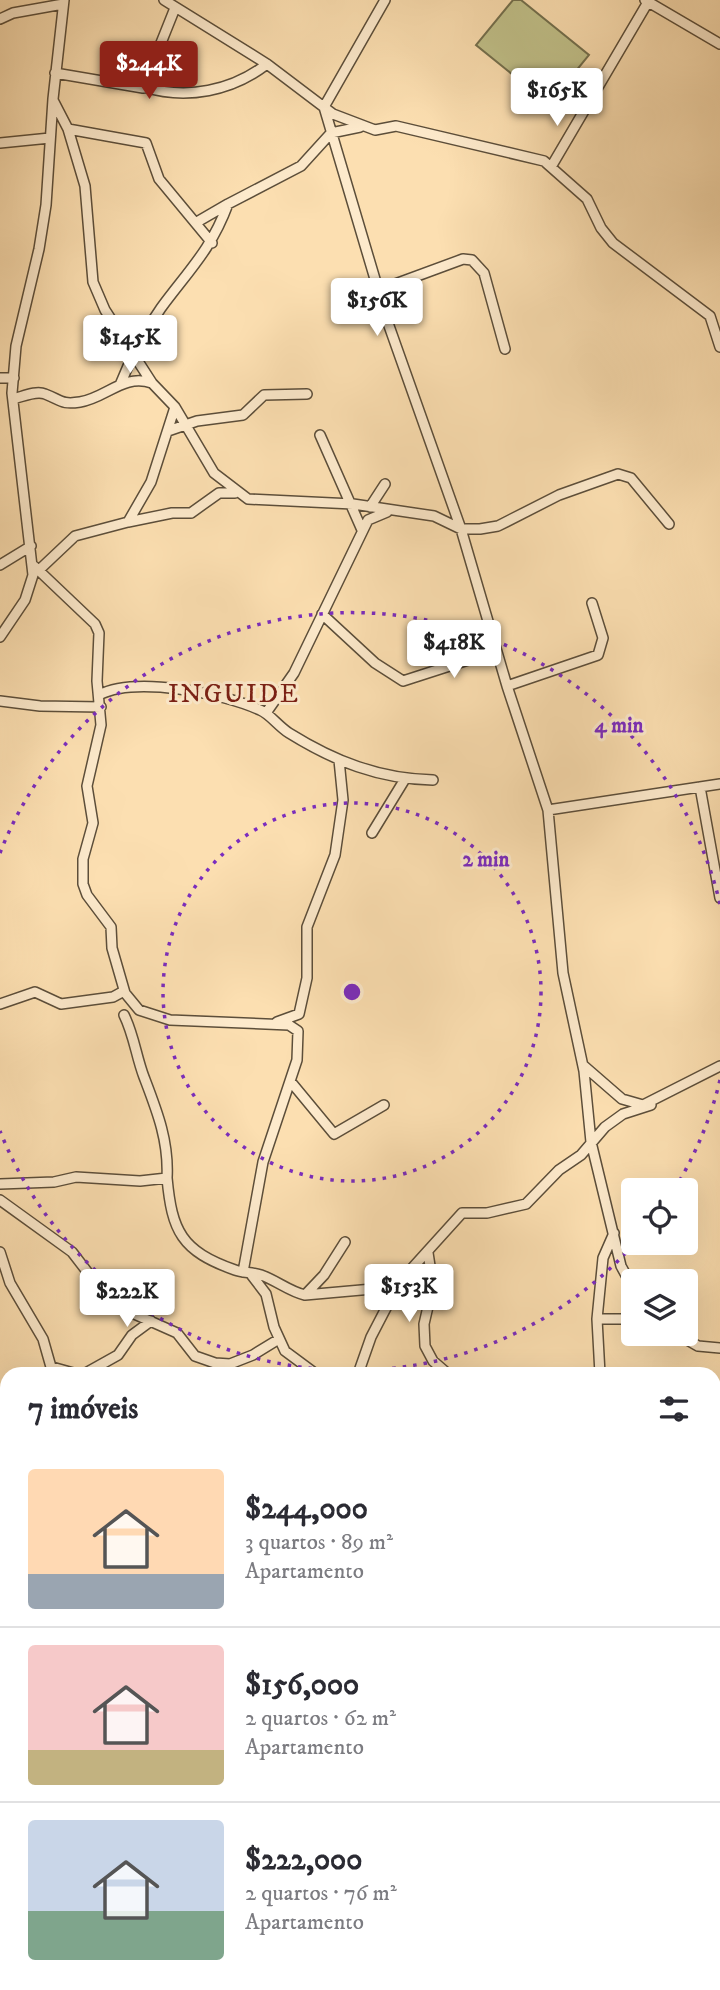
<!DOCTYPE html>
<html lang="pt">
<meta charset="utf-8">
<style>
:root{--surface:#fff;--page:#f2f2f3;--text:#2b2b33;--muted:#7c7c81;--line:#e1e1e2;--accent:#8f2418}
body{margin:0;font-family:"IM FELL DW Pica",serif;background:var(--page);color:var(--text);height:100vh;display:flex;flex-direction:column;font-size:26px;white-space:nowrap}
*{box-sizing:border-box;margin:0}
p{font-size:23px;color:var(--muted)}
.icon{flex:none;width:38px;height:38px;fill:none;stroke:currentColor;stroke-width:2;stroke-linecap:round;stroke-linejoin:round}
.map{position:relative;flex:1;overflow:hidden}
.drawer{position:absolute;left:0px;top:1367px;width:721px;height:625px;display:flex;flex-direction:column;background:var(--surface);border-radius:21px 21px 0 0;box-shadow:0 7px 28px #0002}
.drawer>*{flex:none}
.fabs{position:absolute;left:621px;top:1178px;display:grid;gap:14px}
.fabs a{display:grid;place-items:center;width:77px;height:77px;border-radius:7px;background:var(--surface);box-shadow:0 7px 28px #0002;font-size:35px}
.price{position:absolute;translate:-50% -60px;padding:0 16px;border-radius:7px;background:#fff;color:#222;font-size:23px;line-height:46px;filter:drop-shadow(0 2px 4px #0008)}
.price::after{content:'';position:absolute;left:50%;top:42px;width:21px;height:16px;margin-left:-10px;background:inherit;clip-path:polygon(0 0,100% 0,50% 100%)}
.price.current{background:var(--accent);color:#fff}
ul{padding:0;list-style:none}
li{display:flex;align-items:center;gap:21px;height:175px;padding:0 28px}
li+li{border-top:2px solid var(--line)}
li span{display:grid;place-items:center;flex:none;width:196px;height:140px;border-radius:7px;color:#555}
li>.icon{margin-inline-start:auto}
span .icon{width:84px;height:84px;fill:#fffc;stroke-width:1}
li b{font-size:30px}
h2{display:flex;justify-content:space-between;align-items:center;height:84px;padding:0 28px;font-size:30px}
.map>svg:first-child{display:block}
</style>
<div class="map">
<svg width="720" height="1990" viewBox="0 0 720 1990">
<rect width="100%" height="100%" fill="#fcdfb1"/>
<filter id="stains"><feTurbulence type="fractalNoise" baseFrequency=".00286" numOctaves="4"/><feColorMatrix values="0 0 0 0 .2 0 0 0 0 .09 0 0 0 0 .02 0 0 0 .5 -.17"/></filter>
<radialGradient id="worn" r=".72"><stop offset=".6" stop-color="#630" stop-opacity="0"/><stop offset="1" stop-color="#630" stop-opacity=".3"/></radialGradient>
<path fill="#c1c18a" stroke="#74704e" stroke-width="2" d="M 513,0 L 521,0 L 589,55 L 549,104 L 476,45 Z"/>
<g fill="none" stroke-linecap="round" stroke-linejoin="round">
<g stroke="#5c4e3a" stroke-width="12">
<path id="minor" d="M 164,0 L 267,64 L 333,114 L 375,130 L 396,126 L 544,161 L 587,199 L 601,228 L 613,243 L 710,316 L 720,347
M 385,0 L 324,107 L 388,323 L 461,529 L 507,686 L 548,810 L 720,784
M 645,0 L 720,44
M 0,19 L 13,13 L 63,4
M 55,73 L 143,88 L 175,8
M 144,87 C 187,100 232,91 267,64
M 53,100 L 68,129 L 146,143 L 159,179 L 212,243
M 68,129 L 85,186 L 93,282 L 105,310 L 152,383
M 0,143 L 50,138
M 551,167 L 648,2
M 197,222 L 228,204
M 379,290 L 463,259 L 472,260 L 484,273 L 505,349
M 0,378 L 14,378
M 120,385 C 131,357 144,332 161,308 C 189,270 211,250 228,204 L 301,166 L 331,133 L 360,127
M 13,399 C 22,397 36,390 45,394 C 61,400 61,405 80,402 C 106,398 124,373 152,383 L 175,407 L 214,473 L 248,499 L 353,504 L 434,516 L 461,529 L 480,529 L 498,526 L 559,495 L 618,474 L 631,478 L 669,524
M 168,431 L 197,421 L 243,415 L 264,395 L 307,394
M 320,435 L 362,530
M 370,507 L 385,484
M 128,522 L 172,513 L 191,513 L 219,493 L 235,493
M 0,565 L 31,546
M 34,566 L 95,624 L 99,633 L 97,681 L 101,725 L 87,786 L 93,823 L 83,859 L 83,884 L 87,895 L 111,927 L 112,948 L 125,993 L 139,1010 L 170,1020 L 289,1025 L 298,1031 L 297,1060 L 263,1162 L 243,1272
M 39,570 L 75,536 L 128,522 L 151,482 L 175,407
M 322,614 L 375,663 L 403,681 L 496,651
M 0,637 L 25,600 L 33,575 L 12,393 L 16,346 L 39,249 L 46,205 L 53,99 L 64,0
M 507,686 L 598,655 L 603,638 L 592,603
M 99,695 C 135,676 223,693 260,710 C 270,714 278,726 289,733 C 334,761 379,779 433,780
M 0,701 L 40,706 L 101,707
M 266,713 L 294,673 L 368,520 L 387,512
M 700,787 L 720,898
M 548,810 L 563,973 L 584,1071 L 591,1142 L 621,1266 L 634,1290
M 372,833 L 405,779
M 0,1004 L 35,992 L 61,1004 L 113,997 L 124,991
M 277,1022 L 299,1014 L 307,978 L 307,927 L 335,855 L 343,800 L 339,760
M 584,1066 L 622,1099 L 643,1105
M 291,1082 L 334,1134 L 384,1105
M 645,1104 L 720,1066
M 167,1178 C 172,1231 181,1251 235,1270 C 243,1273 252,1272 261,1275 C 276,1280 290,1292 305,1295 L 395,1287 L 462,1213 L 487,1213 L 526,1204 L 559,1170 L 581,1155 L 605,1127 L 623,1114 L 651,1105
M 0,1184 L 54,1182 L 76,1177 L 140,1181 L 167,1178 C 169,1141 157,1111 144,1077 C 136,1056 134,1035 124,1015
M 0,1200 L 72,1252 L 92,1278 L 123,1309 L 177,1333 L 195,1356 L 215,1363 L 230,1364 L 253,1355 L 279,1339
M 0,1252 L 10,1283 L 43,1339 L 53,1374
M 428,1253 L 433,1285 L 424,1324 L 425,1346 L 433,1361 L 448,1374
M 250,1273 L 266,1294 L 274,1327 L 285,1351 L 316,1374
M 305,1295 L 324,1275 L 345,1242
M 597,1319 L 603,1258 L 614,1233
M 677,1334 L 698,1346 L 720,1348
M 52,1367 L 77,1374
M 84,1374 L 118,1355 L 132,1335 L 151,1321
M 358,1374 L 371,1337 L 398,1285
M 600,1374 L 597,1319 L 634,1319
M 0,1461 L 7,1459
M 0,1510 L 7,1501
M 0,1612 L 7,1603
M 714,1614 L 720,1612
M 714,1864 L 720,1891
M 714,1913 L 720,1910
M 154,1984 L 158,1990
M 289,1984 L 292,1990
M 621,1984 L 629,1990
M 38,1990 L 38,1984
M 414,1990 L 419,1984"/>
</g>
<use href="#minor" stroke="#fdeacc" stroke-width="9"/>
</g>
<g fill="none" stroke="#7b2cbf" stroke-width="3.5" stroke-dasharray="3.5 7">
<circle cx="352" cy="992" r="189"/>
<path d="M720 1080A378 378 0 0 1 674 1190M633 1245A378 378 0 0 1 0 1131M0 853A378 378 0 0 1 720 904"/>
</g>
<g text-anchor="middle" dominant-baseline="central" stroke-width="6" stroke-linejoin="round" paint-order="stroke">
<g font-size="26" letter-spacing="2" fill="#7a1f14" stroke="#fdeacc">
<text x="234" y="694">INGUIDE</text>
</g>
</g>
<circle cx="352" cy="992" r="10" fill="#7b2cbf" stroke="#fdeacc" stroke-width="3.5"/>
<g font-size="21" text-anchor="middle" font-weight="bold" fill="#7b2cbf" stroke="#fdeacc" stroke-width="6" stroke-linejoin="round" paint-order="stroke">
<text x="619" y="732">4 min</text>
<text x="486" y="866">2 min</text>
</g>
<rect width="100%" height="100%" filter="url(#stains)"/>
<rect width="100%" height="100%" fill="url(#worn)"/>
</svg>
<div class="fabs">
<a><svg class="icon" aria-label="locate" viewBox="0 0 24 24"><circle cx="12" cy="12" r="6"/><path d="M12 2v4M12 18v4M2 12h4M18 12h4"/></svg></a>
<a><svg class="icon" aria-label="layers" viewBox="0 0 24 24"><path d="M12 4l9 5-9 5-9-5zM3 14l9 5 9-5"/></svg></a>
</div>
<b class="price current" style="left:149px;top:101px">$244K</b>
<b class="price" style="left:557px;top:128px">$165K</b>
<b class="price" style="left:377px;top:338px">$156K</b>
<b class="price" style="left:130px;top:375px">$145K</b>
<b class="price" style="left:454px;top:680px">$418K</b>
<b class="price" style="left:409px;top:1324px">$153K</b>
<b class="price" style="left:127px;top:1329px">$222K</b>
<section class="drawer">
<h2>7 imóveis<svg class="icon" aria-label="filters" viewBox="0 0 24 24"><path d="M4 7h16M4 17h16"/><circle cx="9" cy="7" r="2"/><circle cx="15" cy="17" r="2"/></svg></h2>
<ul>
<li><span style="background:linear-gradient(#ffd9b3 75%,#9aa5b1 0)"><svg class="icon" aria-label="home" viewBox="0 0 24 24"><path d="M3 11l9-7 9 7M6 9v11h12V9"/></svg></span><div><b>$244,000</b><p>3 quartos · 89 m²</p><p>Apartamento</p></div></li>
<li><span style="background:linear-gradient(#f6c9c9 75%,#c2b280 0)"><svg class="icon" aria-label="home" viewBox="0 0 24 24"><path d="M3 11l9-7 9 7M6 9v11h12V9"/></svg></span><div><b>$156,000</b><p>2 quartos · 62 m²</p><p>Apartamento</p></div></li>
<li><span style="background:linear-gradient(#c9d6e8 65%,#7fa58c 0)"><svg class="icon" aria-label="home" viewBox="0 0 24 24"><path d="M3 11l9-7 9 7M6 9v11h12V9"/></svg></span><div><b>$222,000</b><p>2 quartos · 76 m²</p><p>Apartamento</p></div></li>
</ul>
</section>
</div>
